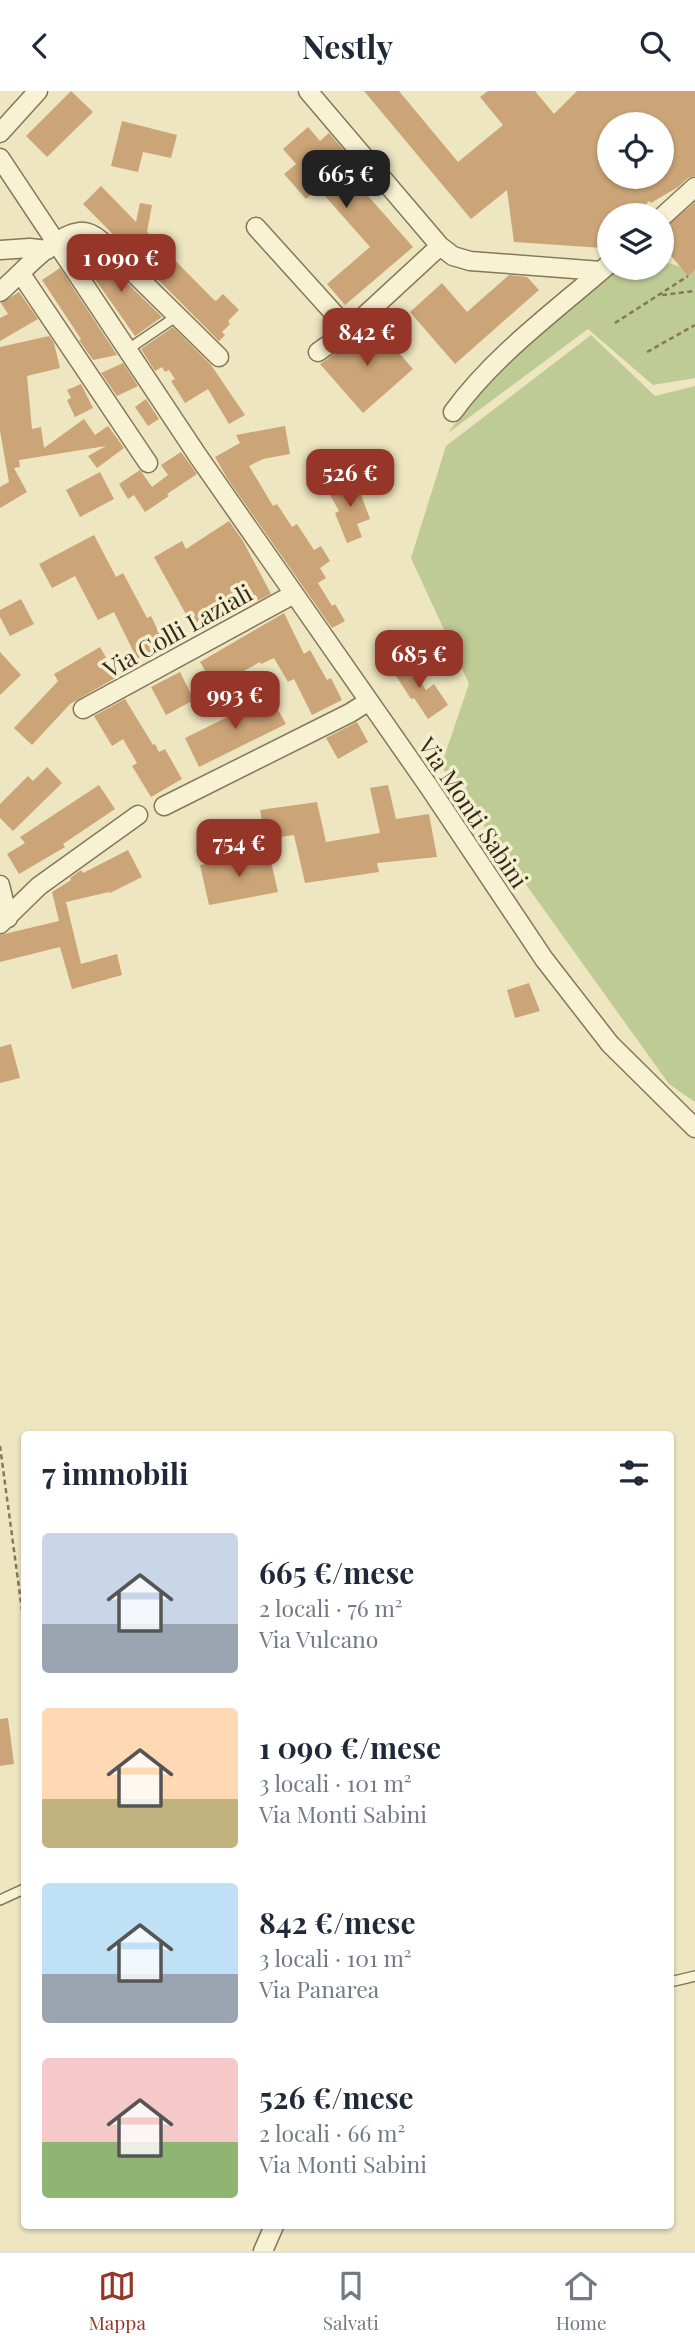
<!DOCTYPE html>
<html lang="it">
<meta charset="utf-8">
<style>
:root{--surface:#fff;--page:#f2f2f3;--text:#1f2937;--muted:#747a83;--line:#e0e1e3;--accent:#953629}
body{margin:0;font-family:"Playfair Display",serif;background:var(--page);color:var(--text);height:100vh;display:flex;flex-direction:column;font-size:26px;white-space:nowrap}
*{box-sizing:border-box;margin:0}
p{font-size:23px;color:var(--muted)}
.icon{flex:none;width:38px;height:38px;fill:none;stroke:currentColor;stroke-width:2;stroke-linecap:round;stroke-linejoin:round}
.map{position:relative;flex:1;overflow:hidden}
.sheet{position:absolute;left:21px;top:1340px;width:653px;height:798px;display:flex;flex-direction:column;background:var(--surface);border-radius:7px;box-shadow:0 2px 5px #0004}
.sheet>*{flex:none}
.tools{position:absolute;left:597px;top:21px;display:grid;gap:14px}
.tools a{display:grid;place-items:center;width:77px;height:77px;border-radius:50%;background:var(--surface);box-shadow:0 2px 5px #0004;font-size:35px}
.price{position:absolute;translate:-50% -60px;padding:0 16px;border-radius:14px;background:var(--accent);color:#fff;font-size:23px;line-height:46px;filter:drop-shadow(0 2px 4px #0008)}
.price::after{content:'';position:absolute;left:50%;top:42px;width:21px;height:16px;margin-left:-10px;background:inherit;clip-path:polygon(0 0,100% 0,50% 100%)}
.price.active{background:#222;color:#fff}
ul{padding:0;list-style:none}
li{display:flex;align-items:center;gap:21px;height:175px;padding:0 21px}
li span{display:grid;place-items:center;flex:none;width:196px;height:140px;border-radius:7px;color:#555}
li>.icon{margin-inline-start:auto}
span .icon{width:84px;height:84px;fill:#fffc;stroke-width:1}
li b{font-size:30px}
h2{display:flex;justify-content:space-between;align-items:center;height:84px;padding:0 21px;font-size:30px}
header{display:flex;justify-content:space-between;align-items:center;height:91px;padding:0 21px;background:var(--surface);font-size:32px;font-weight:700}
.menu{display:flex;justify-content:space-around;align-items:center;height:98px;border-top:2px solid var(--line);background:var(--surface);font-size:19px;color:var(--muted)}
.menu a{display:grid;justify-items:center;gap:4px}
.menu .active{color:var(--accent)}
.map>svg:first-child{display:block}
</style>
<header><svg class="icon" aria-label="back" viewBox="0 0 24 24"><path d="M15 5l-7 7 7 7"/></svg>Nestly<svg class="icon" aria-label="search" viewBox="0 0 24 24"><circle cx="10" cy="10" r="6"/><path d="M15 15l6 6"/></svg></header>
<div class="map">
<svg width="695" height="2160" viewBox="0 0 695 2160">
<rect width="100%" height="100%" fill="#ede6c1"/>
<path fill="#becb95" d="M 662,170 L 695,180 L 695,287 L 653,294 L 588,238 L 448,342 L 487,289 L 620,177 L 662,177 Z
M 591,244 L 655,305 L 695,295 L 695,1011 L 669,993 L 441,675 L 469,593 L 411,467 L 446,355 Z"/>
<path fill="#cba477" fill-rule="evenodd" d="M 71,0 L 93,21 L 47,66 L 26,45 Z
M 364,0 L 399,0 L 458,71 L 503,34 L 480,6 L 488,0 L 535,0 L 554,23 L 577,0 L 695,0 L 695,85 L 688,87 L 678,96 L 651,112 L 649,110 L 635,124 L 609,124 L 609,151 L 603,157 L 514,151 L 507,99 L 471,128 ZM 609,33 L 662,33 L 662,86 L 609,86 Z
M 122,30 L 177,44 L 171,67 L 143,61 L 138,81 L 111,75 Z
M 308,36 L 320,50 L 329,42 L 348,64 L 339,72 L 413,156 L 345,214 L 327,193 L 370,156 L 318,97 L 306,108 L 284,83 L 296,73 L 283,58 Z
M 101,95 L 136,131 L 140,112 L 152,114 L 147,141 L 214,209 L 216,210 L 223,203 L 239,219 L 228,230 L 230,233 L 222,241 L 225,244 L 219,250 L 83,113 Z
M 695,111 L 695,179 L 688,185 L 662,154 L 662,139 Z
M 91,156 L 92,158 L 162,226 L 135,245 L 78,164 Z
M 60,177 L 117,264 L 93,269 L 79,249 L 81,248 L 42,189 Z
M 509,184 L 527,186 L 539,199 L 455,273 L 410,221 L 442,192 L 467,221 Z
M 19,201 L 38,228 L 0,250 L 0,227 L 8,223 L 1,212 Z
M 373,232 L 413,278 L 363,322 L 320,273 L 356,248 Z
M 173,236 L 211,274 L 245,324 L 229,333 L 208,298 L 185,312 L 171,290 L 175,288 L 169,279 L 165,281 L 162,276 L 155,280 L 141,258 Z
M 49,245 L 54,252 L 60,277 L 27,285 L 32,338 L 41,336 L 44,357 L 84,328 L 95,344 L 108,335 L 124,357 L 97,377 L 88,365 L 106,355 L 19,369 L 20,376 L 14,377 L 27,401 L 0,417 L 0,396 L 9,391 L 0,340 L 0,256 Z
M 123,272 L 138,295 L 117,305 L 101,282 Z
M 81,293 L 93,317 L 75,326 L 67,309 L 71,307 L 67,299 Z
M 146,308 L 159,328 L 148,335 L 135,316 Z
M 285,335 L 290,363 L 263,368 L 249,375 L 273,415 L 277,413 L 292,436 L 297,433 L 314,459 L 321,455 L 330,470 L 320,477 L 326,487 L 318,492 L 332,515 L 335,513 L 345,530 L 332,537 L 227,387 L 215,366 L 240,352 L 236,344 Z
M 181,361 L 197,383 L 167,403 L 169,405 L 145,421 L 134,404 L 128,408 L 119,393 L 140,379 L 152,396 L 168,384 L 161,374 Z
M 100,381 L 114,408 L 80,426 L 66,399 Z
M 352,386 L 359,398 L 370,428 L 357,433 L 362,446 L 347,452 L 335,422 L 339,420 L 328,400 Z
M 229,430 L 243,450 L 271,503 L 242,518 L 237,508 L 192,534 L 154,466 L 182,450 L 186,458 Z
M 94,444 L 116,486 L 123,482 L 147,527 L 151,525 L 165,554 L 137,568 L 114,521 L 98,529 L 75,485 L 52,497 L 39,473 Z
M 21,508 L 34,533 L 10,545 L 0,526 L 0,519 Z
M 284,522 L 304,563 L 310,559 L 327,589 L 331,587 L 342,609 L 312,624 L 294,588 L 288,591 L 274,567 L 261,573 L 260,571 L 215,596 L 200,571 Z
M 100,556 L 117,586 L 70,613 L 32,654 L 14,637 L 58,590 L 54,583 Z
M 0,561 L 21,584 L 0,604 Z
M 398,565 L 412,587 L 416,584 L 426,599 L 434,593 L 448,614 L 428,628 L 414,607 L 411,608 L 387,571 Z
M 180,581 L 194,609 L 166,624 L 151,596 Z
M 261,603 L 266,611 L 272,608 L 286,633 L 199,676 L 185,647 L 248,616 L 246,611 Z
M 125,608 L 153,654 L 155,653 L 159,661 L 165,658 L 182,688 L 151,706 L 132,675 L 137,672 L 123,648 L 112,655 L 94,625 Z
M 357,631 L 368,651 L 338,668 L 326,647 Z
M 47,676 L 62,692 L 13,740 L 0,727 L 0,713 L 28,685 L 33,690 Z
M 99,694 L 115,718 L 63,753 L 65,756 L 19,783 L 7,763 L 25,752 L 20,746 Z
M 388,694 L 396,728 L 429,723 L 437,766 L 377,772 L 379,781 L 305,792 L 294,744 L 265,748 L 260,719 L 317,711 L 326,751 L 380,742 L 370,697 Z
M 128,759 L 142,786 L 110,802 L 109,801 L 66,811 L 81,873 L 117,863 L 122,884 L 72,898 L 60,856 L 0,871 L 0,844 L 59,830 L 52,801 L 71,789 L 70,787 L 81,779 L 83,782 Z
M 269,762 L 278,801 L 209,814 L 200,774 Z
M 529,892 L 540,920 L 515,927 L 507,899 Z
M 11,953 L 20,987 L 0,992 L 0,956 Z
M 8,1627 L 14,1673 L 0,1675 L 0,1628 Z"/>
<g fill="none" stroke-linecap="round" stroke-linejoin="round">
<g stroke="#867759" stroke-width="12">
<path id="service" d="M 127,259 L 177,225
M 0,1809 L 24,1798
M 670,1891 L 695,1885"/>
</g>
<g stroke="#867759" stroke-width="21">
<path id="minor" d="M 308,0 L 440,155 L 453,165 L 470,170 L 601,180 L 609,173
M 0,42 L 38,0
M 0,67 L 198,365 L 429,696 L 544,868 L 610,953 L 695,1037
M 662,126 L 695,96
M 256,136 L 349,239
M 0,159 L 30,157 L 47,159
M 21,183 L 148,372
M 0,201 C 20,184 53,144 80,141 C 88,140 94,144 100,149 L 219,266
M 318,261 L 349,239 L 440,155
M 453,321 C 493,266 550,224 601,180
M 83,618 L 294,503
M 164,715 L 350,622 L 369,610
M 0,794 L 8,827
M 0,833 L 39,795 L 138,724
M 263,2160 L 274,2135"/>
</g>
<path stroke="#867759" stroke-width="2.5" stroke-dasharray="5 3.5" stroke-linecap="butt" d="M 662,204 L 695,200
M 615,232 L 688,185
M 647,261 L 695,234
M 0,1355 L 24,1534"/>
<use href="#service" stroke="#f8f2d4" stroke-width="9"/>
<use href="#minor" stroke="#f8f2d4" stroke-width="18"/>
</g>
<g text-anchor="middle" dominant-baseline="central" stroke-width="7" stroke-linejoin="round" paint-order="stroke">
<g font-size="24" fill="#362c1d" stroke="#f5efd0">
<text transform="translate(177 539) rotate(-29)">Via Colli Laziali</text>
<text transform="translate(474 721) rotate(56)">Via Monti Sabini</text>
</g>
</g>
</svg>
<div class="tools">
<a><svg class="icon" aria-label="locate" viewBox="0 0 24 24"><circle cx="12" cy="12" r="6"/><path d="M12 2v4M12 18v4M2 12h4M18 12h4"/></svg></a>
<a><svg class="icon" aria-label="layers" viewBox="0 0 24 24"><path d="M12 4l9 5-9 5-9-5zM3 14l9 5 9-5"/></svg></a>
</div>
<b class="price active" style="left:346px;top:119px">665 €</b>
<b class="price" style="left:121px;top:203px">1 090 €</b>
<b class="price" style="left:367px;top:277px">842 €</b>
<b class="price" style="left:350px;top:418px">526 €</b>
<b class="price" style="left:419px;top:599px">685 €</b>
<b class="price" style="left:235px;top:640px">993 €</b>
<b class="price" style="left:239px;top:788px">754 €</b>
<section class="sheet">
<h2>7 immobili<svg class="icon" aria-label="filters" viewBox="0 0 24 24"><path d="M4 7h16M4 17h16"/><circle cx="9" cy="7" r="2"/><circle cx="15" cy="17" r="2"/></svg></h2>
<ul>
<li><span style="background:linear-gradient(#c9d6e8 65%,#9aa5b1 0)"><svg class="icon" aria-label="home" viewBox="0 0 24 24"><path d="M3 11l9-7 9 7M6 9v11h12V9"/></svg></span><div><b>665 €/mese</b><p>2 locali · 76 m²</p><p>Via Vulcano</p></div></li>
<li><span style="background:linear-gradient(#ffd9b3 65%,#c2b280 0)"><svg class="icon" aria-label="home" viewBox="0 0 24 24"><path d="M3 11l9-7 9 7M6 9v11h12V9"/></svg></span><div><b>1 090 €/mese</b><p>3 locali · 101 m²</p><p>Via Monti Sabini</p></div></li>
<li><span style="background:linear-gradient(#bfe0f5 65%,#9aa5b1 0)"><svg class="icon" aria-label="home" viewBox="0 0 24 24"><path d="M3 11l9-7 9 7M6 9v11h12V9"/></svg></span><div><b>842 €/mese</b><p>3 locali · 101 m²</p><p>Via Panarea</p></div></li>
<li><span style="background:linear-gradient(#f6c9c9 60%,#8fb573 0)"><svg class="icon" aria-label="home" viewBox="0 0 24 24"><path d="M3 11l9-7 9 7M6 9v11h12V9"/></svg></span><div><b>526 €/mese</b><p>2 locali · 66 m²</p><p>Via Monti Sabini</p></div></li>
</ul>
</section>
</div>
<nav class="menu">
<a class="active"><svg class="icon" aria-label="map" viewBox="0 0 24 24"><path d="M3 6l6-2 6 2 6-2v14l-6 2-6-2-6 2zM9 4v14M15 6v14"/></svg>Mappa</a>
<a><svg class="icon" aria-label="saved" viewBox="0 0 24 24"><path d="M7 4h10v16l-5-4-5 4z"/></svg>Salvati</a>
<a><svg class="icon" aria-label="home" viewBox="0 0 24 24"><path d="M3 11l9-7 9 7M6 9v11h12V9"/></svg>Home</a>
</nav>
